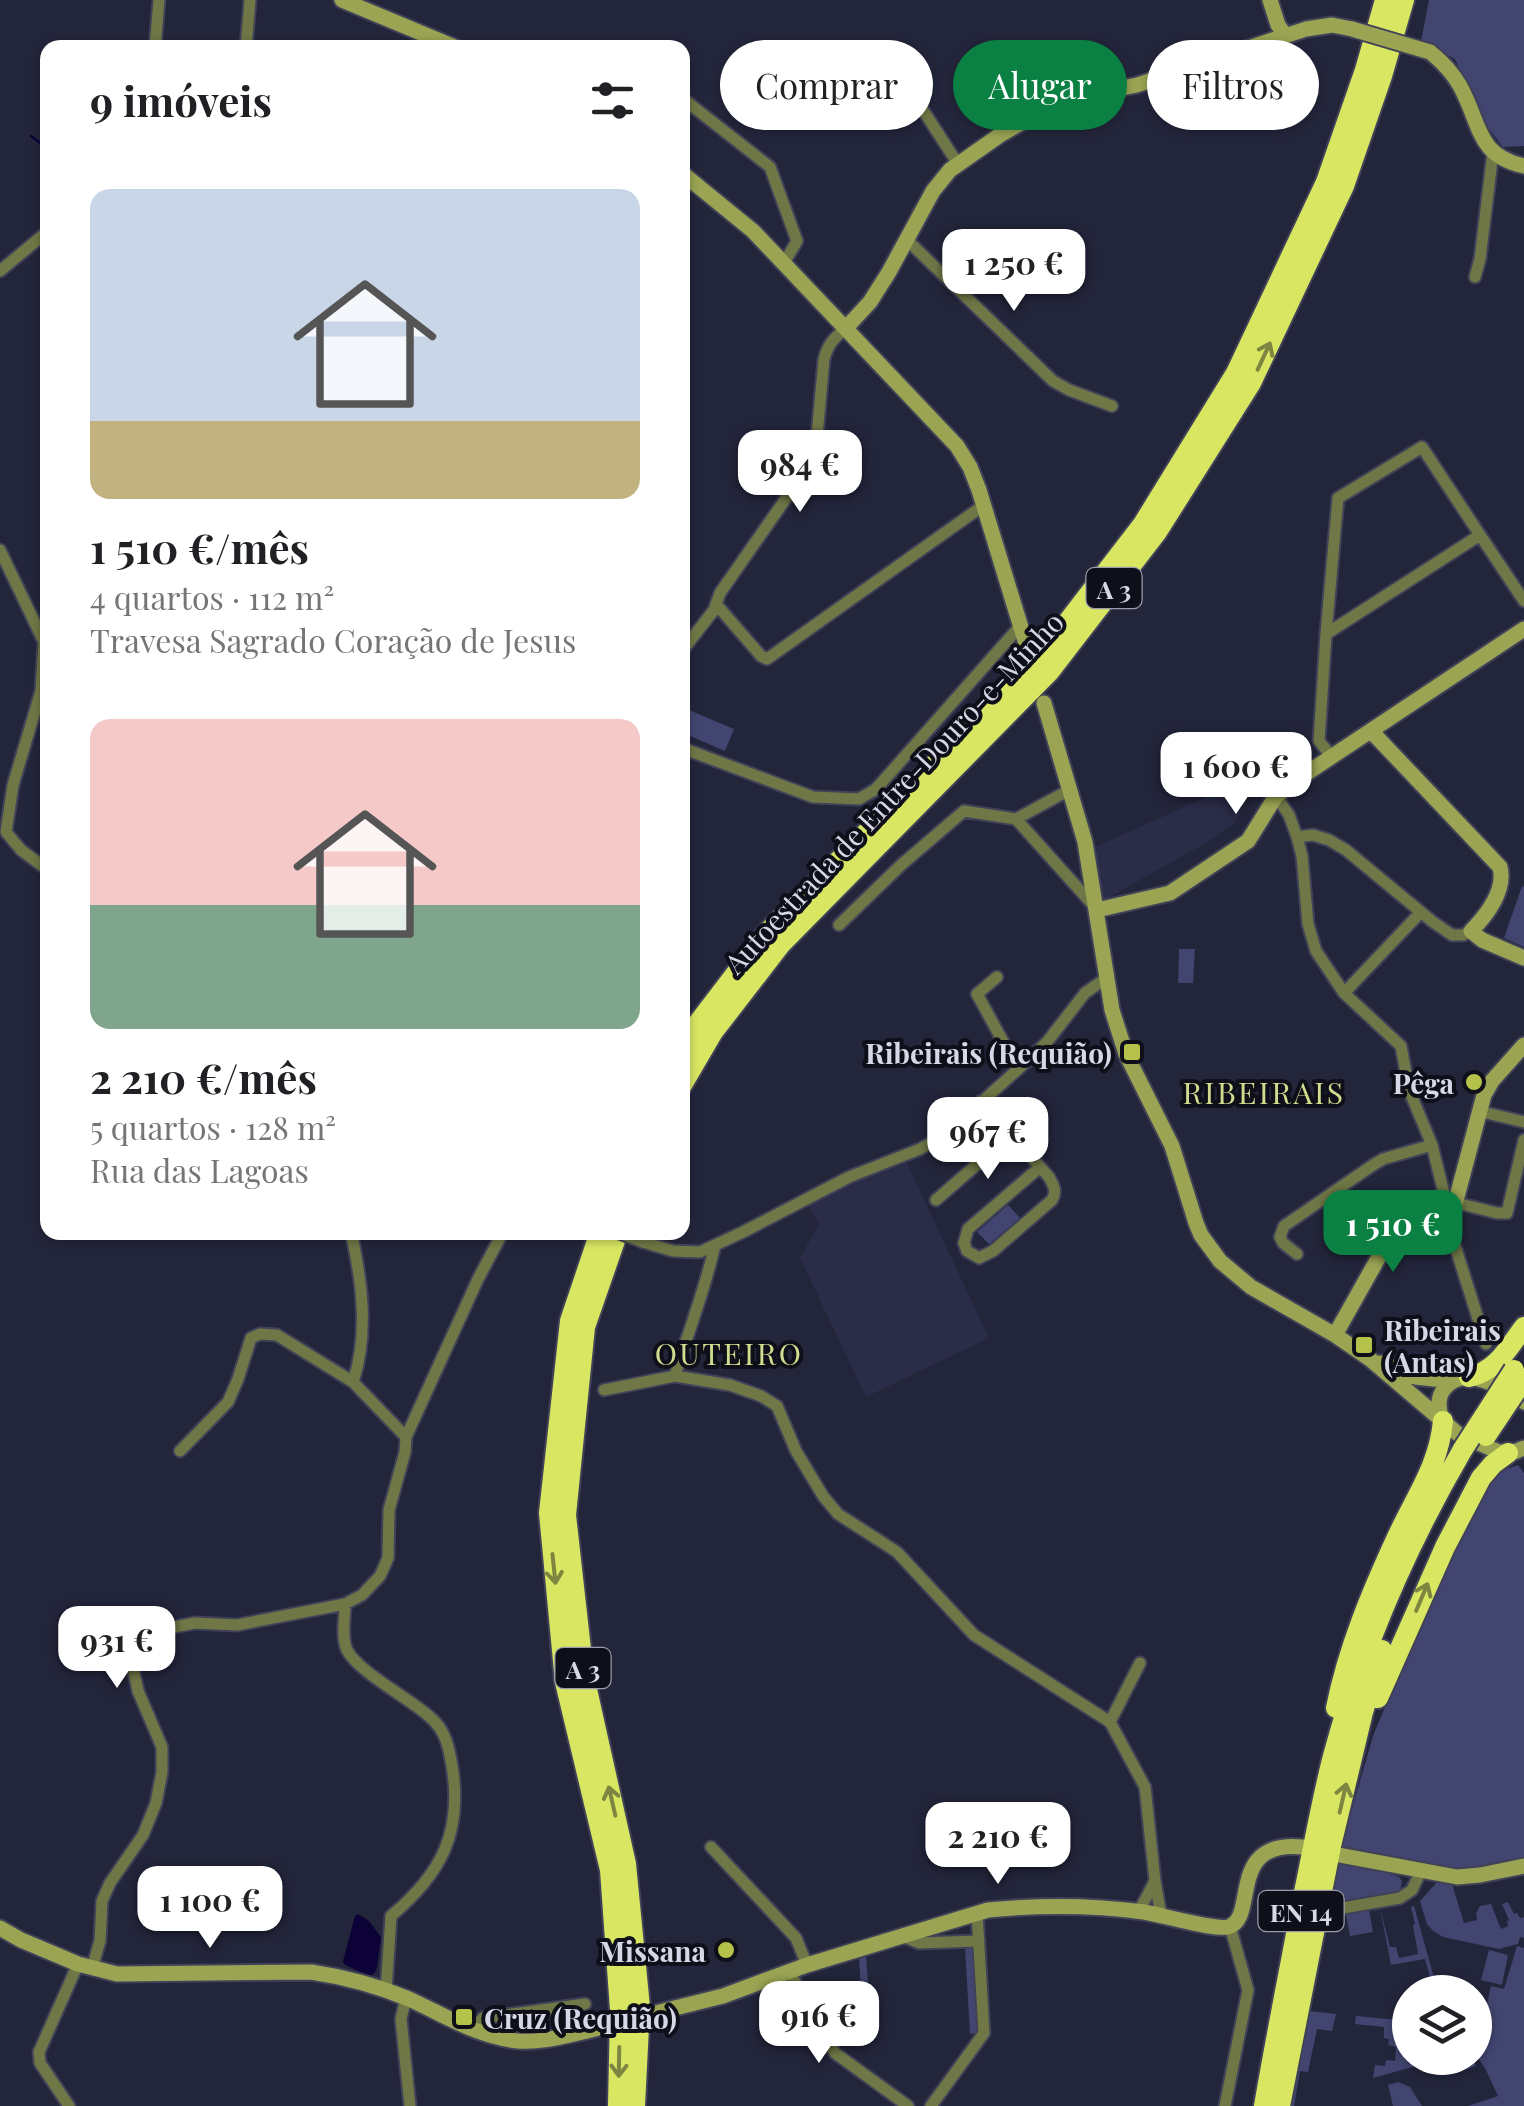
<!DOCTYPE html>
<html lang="pt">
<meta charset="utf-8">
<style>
:root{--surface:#fff;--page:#f6f6f6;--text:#202124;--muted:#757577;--accent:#0b8043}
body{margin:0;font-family:"Playfair Display",serif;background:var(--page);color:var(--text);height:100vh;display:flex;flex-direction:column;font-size:38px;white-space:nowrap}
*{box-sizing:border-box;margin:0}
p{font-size:32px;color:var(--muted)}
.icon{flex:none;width:55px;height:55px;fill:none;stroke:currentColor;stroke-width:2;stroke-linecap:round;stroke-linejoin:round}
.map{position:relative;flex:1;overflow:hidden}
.drawer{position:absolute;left:40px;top:40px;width:650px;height:1200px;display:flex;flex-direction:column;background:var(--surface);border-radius:20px;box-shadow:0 2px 8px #0004}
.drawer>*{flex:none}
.guide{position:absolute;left:720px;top:40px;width:652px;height:90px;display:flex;gap:20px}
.tools{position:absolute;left:1392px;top:1975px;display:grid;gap:20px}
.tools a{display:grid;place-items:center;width:100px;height:100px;border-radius:50%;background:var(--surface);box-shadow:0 2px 8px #0004;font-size:50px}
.price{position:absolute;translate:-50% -85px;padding:0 22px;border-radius:20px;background:#fff;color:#222;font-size:32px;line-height:65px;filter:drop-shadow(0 2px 5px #0008)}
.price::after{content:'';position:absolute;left:50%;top:60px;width:30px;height:22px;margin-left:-15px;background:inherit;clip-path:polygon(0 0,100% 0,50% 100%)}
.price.selected{background:var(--accent);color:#fff}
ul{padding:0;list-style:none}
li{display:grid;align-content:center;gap:20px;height:530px;padding:0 50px}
li span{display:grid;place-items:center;height:310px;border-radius:20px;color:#555}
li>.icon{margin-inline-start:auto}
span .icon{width:180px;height:180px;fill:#fffc;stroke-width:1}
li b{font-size:42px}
h2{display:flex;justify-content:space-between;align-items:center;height:120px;padding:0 50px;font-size:42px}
.tag{padding:0 35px;border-radius:45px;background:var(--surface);box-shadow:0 2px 8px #0004;font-size:35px;line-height:90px}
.tag.selected{background:var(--accent);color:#fff}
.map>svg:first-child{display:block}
</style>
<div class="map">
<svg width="1524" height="2106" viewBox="0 0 1524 2106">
<rect width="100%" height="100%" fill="#23253b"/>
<path fill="#2a2c48" d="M 1237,783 L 1247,804 L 1236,822 L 1204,844 L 1103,901 L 1093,848 Z
M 907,1163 L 989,1338 L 866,1397 L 800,1258 L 819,1224 L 807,1204 L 837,1186 Z"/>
<path fill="#41456f" d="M 1429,0 L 1524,0 L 1524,146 L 1503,147 L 1485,124 L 1455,59 L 1421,41 Z
M 689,710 L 734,729 L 725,751 L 683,733 L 683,727 Z
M 1522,886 L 1524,887 L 1524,947 L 1504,938 Z
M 1179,949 L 1195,949 L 1193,983 L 1178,983 Z
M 1008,1205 L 1020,1218 L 989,1244 L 977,1232 Z
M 1518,1465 L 1524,1473 L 1524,1860 L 1496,1867 L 1454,1870 L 1341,1847 L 1373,1736 L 1447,1557 L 1494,1473 Z
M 1337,1861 C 1355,1871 1379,1868 1399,1877 L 1402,1881 L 1400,1893 L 1344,1904 L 1339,1916 L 1324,1919 Z
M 1438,1881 L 1452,1884 L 1464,1923 L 1477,1920 L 1476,1913 L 1480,1906 L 1491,1904 L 1501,1929 L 1508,1926 L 1507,1921 L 1509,1920 L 1502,1904 L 1508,1902 L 1514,1914 L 1517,1913 L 1520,1918 L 1524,1917 L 1524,1938 L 1520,1937 L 1518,1944 L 1499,1949 L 1443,1937 L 1433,1931 L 1427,1924 L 1420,1901 Z
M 1414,1906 L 1438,1992 L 1434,1992 L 1425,1959 L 1391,1965 L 1380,1908 L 1390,1947 L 1396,1947 L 1399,1958 L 1418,1954 L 1413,1925 L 1415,1924 L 1411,1907 Z
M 1369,1910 L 1373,1932 L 1350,1936 L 1346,1914 Z
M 1517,1946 L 1524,1948 L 1524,2106 L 1468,2106 L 1498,2096 L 1485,2068 L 1478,2058 L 1474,2060 L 1476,2066 L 1468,2069 L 1446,2072 L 1446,2064 L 1462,2065 L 1462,2058 L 1475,2058 L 1475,2002 L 1487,2004 L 1491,1986 L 1504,1989 Z
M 975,1947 L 981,2033 L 970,2034 L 965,1948 Z
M 1489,1950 L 1508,1955 L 1502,1985 L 1481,1980 Z
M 866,1954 L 872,2041 L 864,2041 L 859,1957 Z
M 1309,2011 L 1336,2014 L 1332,2031 L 1317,2029 L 1308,2072 L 1300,2071 L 1294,2106 L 1289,2106 Z
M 1356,2016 L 1410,2021 L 1410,2032 L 1401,2032 L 1401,2040 L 1407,2041 L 1410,2058 L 1436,2058 L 1437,2060 L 1373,2078 L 1375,2065 L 1385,2066 L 1386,2060 L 1395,2061 L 1396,2047 L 1388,2045 L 1389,2039 L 1384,2038 L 1384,2027 L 1355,2024 Z
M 1398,2082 L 1410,2087 L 1422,2106 L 1393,2106 L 1388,2085 Z"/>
<path fill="#0c0238" d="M 358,1914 L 369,1921 L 381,1937 L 377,1968 L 374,1974 L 368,1976 L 344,1964 L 343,1961 L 355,1916 Z"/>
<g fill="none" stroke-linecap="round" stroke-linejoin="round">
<path stroke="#0c0238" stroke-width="2.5" d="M 31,136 L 48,149"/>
<g stroke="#404257" stroke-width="15">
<path id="street" d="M 155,48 L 159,0
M 246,48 L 250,0
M 898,65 L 908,87 L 958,164
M 682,98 L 770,167 L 797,241 L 784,263
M 906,239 L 1053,381 L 1069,390 L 1112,406
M 0,271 L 48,231
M 1475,277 L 1480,259 L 1493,152
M 0,550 L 44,642 L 41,691 L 13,785 L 6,832 L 21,850 L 48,870
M 716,604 L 761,656 L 767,659 L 984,505
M 1326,634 L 1338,498 L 1422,447 L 1480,535
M 682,651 L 714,610 L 720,593 L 796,484 L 810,453 L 817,436 L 824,359 C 828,344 834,338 846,328
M 682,748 L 813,797 L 859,799 L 876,789 L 1021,625
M 1331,756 L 1319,741 L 1326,634 L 1480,535 L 1524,601
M 1276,796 L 1289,815 L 1297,837 L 1302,856 L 1308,924 L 1316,951 L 1344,993 L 1401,1046 L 1409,1090 L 1432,1145 L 1450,1218 L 1450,1230 L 1486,1344
M 1016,819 L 1071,789
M 1297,837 L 1313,835 L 1329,840 L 1346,850 L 1433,922 L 1452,935 L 1463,935 L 1471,931
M 839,925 L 901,865 L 964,811 L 1016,819 L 1094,906
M 997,977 L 977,994 L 1018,1069
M 1344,993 L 1421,912
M 981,1101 L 1049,1177 C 1054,1186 1057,1191 1052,1200 L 993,1251 L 979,1258 L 967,1251 L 964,1243 L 968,1229 L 1040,1167
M 1478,1111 L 1524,1122
M 936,1200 L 1012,1134
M 1457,1203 L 1497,1213 L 1507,1213 L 1524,1140
M 351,1232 C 362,1281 369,1334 353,1382 L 406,1437
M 643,1242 L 673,1251 L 700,1252 L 743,1232 L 849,1177 L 920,1149 L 938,1139 L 965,1117 L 1026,1062 L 1047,1042 L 1085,993 L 1108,977
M 1297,1254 L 1283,1243 L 1280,1237 L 1284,1226 L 1373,1165 L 1383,1159 L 1432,1145
M 675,1376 L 730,1385 L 761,1396 L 777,1406 L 796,1451 L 823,1496 L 838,1514 L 897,1552 L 974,1635 L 1110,1722 L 1145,1787 L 1155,1881 L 1139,1911
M 604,1390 L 675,1376 C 688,1332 705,1290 715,1245
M 180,1451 L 228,1402 L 238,1379 L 251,1338 L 260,1334 L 277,1335 L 353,1382
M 345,1604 C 345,1617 341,1638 347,1650 C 358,1672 411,1699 431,1718 C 446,1731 449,1748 452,1766 C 463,1833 441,1874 391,1916 L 386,1991
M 1110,1722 L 1140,1663
M 711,1847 L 796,1938 L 807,1965
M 1155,1881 L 1161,1915
M 1343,1908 L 1400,1898 L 1412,1890 L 1421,1871
M 902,1936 L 919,1943 L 979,1941
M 92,1968 L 100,1941 L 102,1901 L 110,1883 L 143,1835 L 156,1803 L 162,1772 L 162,1747 L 138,1691 L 133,1668 L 148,1632 L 195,1623 L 237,1625 L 345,1604 L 362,1595 L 380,1576 L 388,1558 L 389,1510 L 405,1452 L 406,1437 L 478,1279 L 503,1232
M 790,1973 L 835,2053 L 908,2106
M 406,1998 L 401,2019 L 410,2106
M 472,2030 L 483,2018 L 585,2004
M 69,2106 L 40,2063 L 39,2052 L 78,1964
M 931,2106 L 984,2033 L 977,1913
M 1225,2106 L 1248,1990 L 1230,1926"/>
</g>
<g stroke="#404257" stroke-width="19">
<path id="secondary" d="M 342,0 L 457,48
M 1270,0 L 1278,25 L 1285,35
M 1430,52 C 1445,64 1457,77 1465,96 C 1481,130 1480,156 1524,166
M 682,173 L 753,231 L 957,446 L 970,467 L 979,490 L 1030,657
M 846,328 L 870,302 L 889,272 L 933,191 L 950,170 L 1000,135 L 1050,106 L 1078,97 L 1137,85 L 1306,29 L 1332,25 L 1352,29
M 1044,703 L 1085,842 L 1112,1010 L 1126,1054 L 1172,1146 L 1196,1223 L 1201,1235 L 1220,1261 L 1251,1287 L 1335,1335 L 1370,1359 L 1458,1434 L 1499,1452 L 1514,1452 L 1524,1448
M 1371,731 L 1500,867 C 1506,890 1487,915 1471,931 L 1482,940 L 1524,958
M 1097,910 L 1170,893 L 1248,841 L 1276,796 L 1304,775 L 1524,629
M 1335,1335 L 1394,1230 L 1401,1225 L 1448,1212 L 1454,1208 L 1484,1095 L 1492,1081 L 1524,1045
M 1380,1363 L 1415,1377 L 1453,1381
M 1442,1419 C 1438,1408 1437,1398 1444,1389 C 1463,1363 1505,1388 1524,1402
M 1339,1855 L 1457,1877 L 1480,1875 L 1524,1866
M 0,1928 L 21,1940 L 78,1964 L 117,1974 L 311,1972 C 345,1977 378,1986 409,1999 C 444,2015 478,2037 518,2041 C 541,2043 564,2036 587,2031
M 675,2008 L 723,1996 L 807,1965 L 988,1910 C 1039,1905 1092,1905 1144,1912 C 1162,1915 1213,1930 1228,1927 C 1259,1919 1225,1839 1303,1847"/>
</g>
<g stroke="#404257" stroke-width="24">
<path id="highway" d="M 682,1049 L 695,1027 L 766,934 L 1039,659 L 1143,524 L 1236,373 L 1326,182 L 1365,70 L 1385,0
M 682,1085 L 713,1032 L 781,944 L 1050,671 L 1157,532 L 1251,383 L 1344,186 L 1382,76 L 1404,0
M 600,1232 L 570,1321 L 549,1513 L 565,1682 L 610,1870 L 620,2010 L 618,2106
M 618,1232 L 585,1327 L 566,1515 L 584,1676 L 626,1864 L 640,2007 L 635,2106
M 1469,1377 C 1497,1371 1508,1348 1524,1327
M 1378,1698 L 1445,1547 L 1481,1478 L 1493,1464 L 1508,1453
M 1336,1708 C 1348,1648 1372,1591 1398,1535 C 1416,1496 1439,1465 1443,1421
M 1264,2106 C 1276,2036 1290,1967 1303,1897 C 1313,1850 1321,1802 1333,1756 C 1362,1648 1407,1545 1463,1449
M 1280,2106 L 1331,1846 L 1363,1712 L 1382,1650"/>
</g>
<use href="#street" stroke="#707746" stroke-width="11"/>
<use href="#secondary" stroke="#9aa453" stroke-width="15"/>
<use href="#highway" stroke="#d8e662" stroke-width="20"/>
<g stroke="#404257" stroke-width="15" stroke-linecap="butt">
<path id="street-bridge" d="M 617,1232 L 643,1242"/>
</g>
<g stroke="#404257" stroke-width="19" stroke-linecap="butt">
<path id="secondary-bridge" d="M 1352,29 L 1430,52
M 587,2031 L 675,2008"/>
</g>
<g stroke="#404257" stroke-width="24" stroke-linecap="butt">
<path id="highway-bridge" d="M 1486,1436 L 1524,1379
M 1463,1449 L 1514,1370"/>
</g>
<use href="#street-bridge" stroke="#707746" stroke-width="11"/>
<use href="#secondary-bridge" stroke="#9aa453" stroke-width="15"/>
<use href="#highway-bridge" stroke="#d8e662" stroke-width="20"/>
</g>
<defs><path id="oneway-shaft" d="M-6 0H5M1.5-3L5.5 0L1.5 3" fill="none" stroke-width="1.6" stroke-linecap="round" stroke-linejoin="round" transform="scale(2.5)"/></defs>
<g stroke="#7d8541">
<use href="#oneway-shaft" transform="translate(1264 356) rotate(-65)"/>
<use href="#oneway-shaft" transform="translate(554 1569) rotate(84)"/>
<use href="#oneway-shaft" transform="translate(1422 1597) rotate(-67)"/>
<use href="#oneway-shaft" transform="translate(1343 1798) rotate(-77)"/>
<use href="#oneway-shaft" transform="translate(612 1801) rotate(-103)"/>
<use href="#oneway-shaft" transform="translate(619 2062) rotate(91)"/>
</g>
<g fill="#b5c249" stroke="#0e0f19" stroke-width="4">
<rect x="1122" y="1042" width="20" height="20" rx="5"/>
<circle cx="1474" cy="1082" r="10"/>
<rect x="1354" y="1335" width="20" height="20" rx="5"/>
<circle cx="726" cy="1950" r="10"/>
<rect x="454" y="2007" width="20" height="20" rx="5"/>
</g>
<g text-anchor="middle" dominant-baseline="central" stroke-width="8" stroke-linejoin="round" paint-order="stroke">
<g fill="#0e0f19" stroke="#9a9ca9" stroke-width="2.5">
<rect x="1086.5" y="568" width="55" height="40" rx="8"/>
<rect x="555.5" y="1648" width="55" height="40" rx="8"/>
<rect x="1258.5" y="1891" width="85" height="40" rx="8"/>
</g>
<g font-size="25" font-weight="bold" fill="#d6d8e7">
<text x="1114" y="588">A 3</text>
<text x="583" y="1668">A 3</text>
<text x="1301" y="1911">EN 14</text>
</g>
<g font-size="28" fill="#d6d8e7" stroke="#0e0f19">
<text transform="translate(893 792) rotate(-47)">Autoestrada de Entre-Douro-e-Minho</text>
</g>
<g font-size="28" font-weight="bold" fill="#d6d8e7" stroke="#0e0f19" text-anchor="end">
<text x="1112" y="1052">Ribeirais (Requião)</text>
<text x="1454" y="1082">Pêga</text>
<text x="1384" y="1329" text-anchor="start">Ribeirais<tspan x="1384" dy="32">(Antas)</tspan></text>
<text x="706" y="1950">Missana</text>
<text x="484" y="2017" text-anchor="start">Cruz (Requião)</text>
</g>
<g font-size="30" letter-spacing="2.5" fill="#d1dc8f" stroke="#0e0f19">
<text x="1264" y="1092">RIBEIRAIS</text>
<text x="729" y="1353">OUTEIRO</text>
</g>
</g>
</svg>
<div class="tools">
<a><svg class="icon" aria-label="layers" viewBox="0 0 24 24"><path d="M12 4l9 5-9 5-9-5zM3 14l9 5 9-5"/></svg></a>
</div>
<b class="price" style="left:1014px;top:314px">1 250 €</b>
<b class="price" style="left:800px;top:515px">984 €</b>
<b class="price" style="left:1236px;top:817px">1 600 €</b>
<b class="price" style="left:988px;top:1182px">967 €</b>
<b class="price selected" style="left:1393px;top:1275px">1 510 €</b>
<b class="price" style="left:117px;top:1691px">931 €</b>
<b class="price" style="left:998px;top:1887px">2 210 €</b>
<b class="price" style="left:210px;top:1951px">1 100 €</b>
<b class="price" style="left:819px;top:2066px">916 €</b>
<div class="guide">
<a class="tag">Comprar</a>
<a class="tag selected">Alugar</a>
<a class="tag">Filtros</a>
</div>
<section class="drawer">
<h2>9 imóveis<svg class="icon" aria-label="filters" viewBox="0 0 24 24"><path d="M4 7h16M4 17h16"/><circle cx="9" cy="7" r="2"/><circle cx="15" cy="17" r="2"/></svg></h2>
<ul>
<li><span style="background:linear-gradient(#c9d6e8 75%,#c2b280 0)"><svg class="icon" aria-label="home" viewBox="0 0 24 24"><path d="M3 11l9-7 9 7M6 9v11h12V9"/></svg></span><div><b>1 510 €/mês</b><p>4 quartos · 112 m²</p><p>Travesa Sagrado Coração de Jesus</p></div></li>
<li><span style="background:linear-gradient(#f6c9c9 60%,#7fa58c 0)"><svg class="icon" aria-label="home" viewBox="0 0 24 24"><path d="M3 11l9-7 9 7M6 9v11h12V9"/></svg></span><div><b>2 210 €/mês</b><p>5 quartos · 128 m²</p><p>Rua das Lagoas</p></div></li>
</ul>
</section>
</div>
